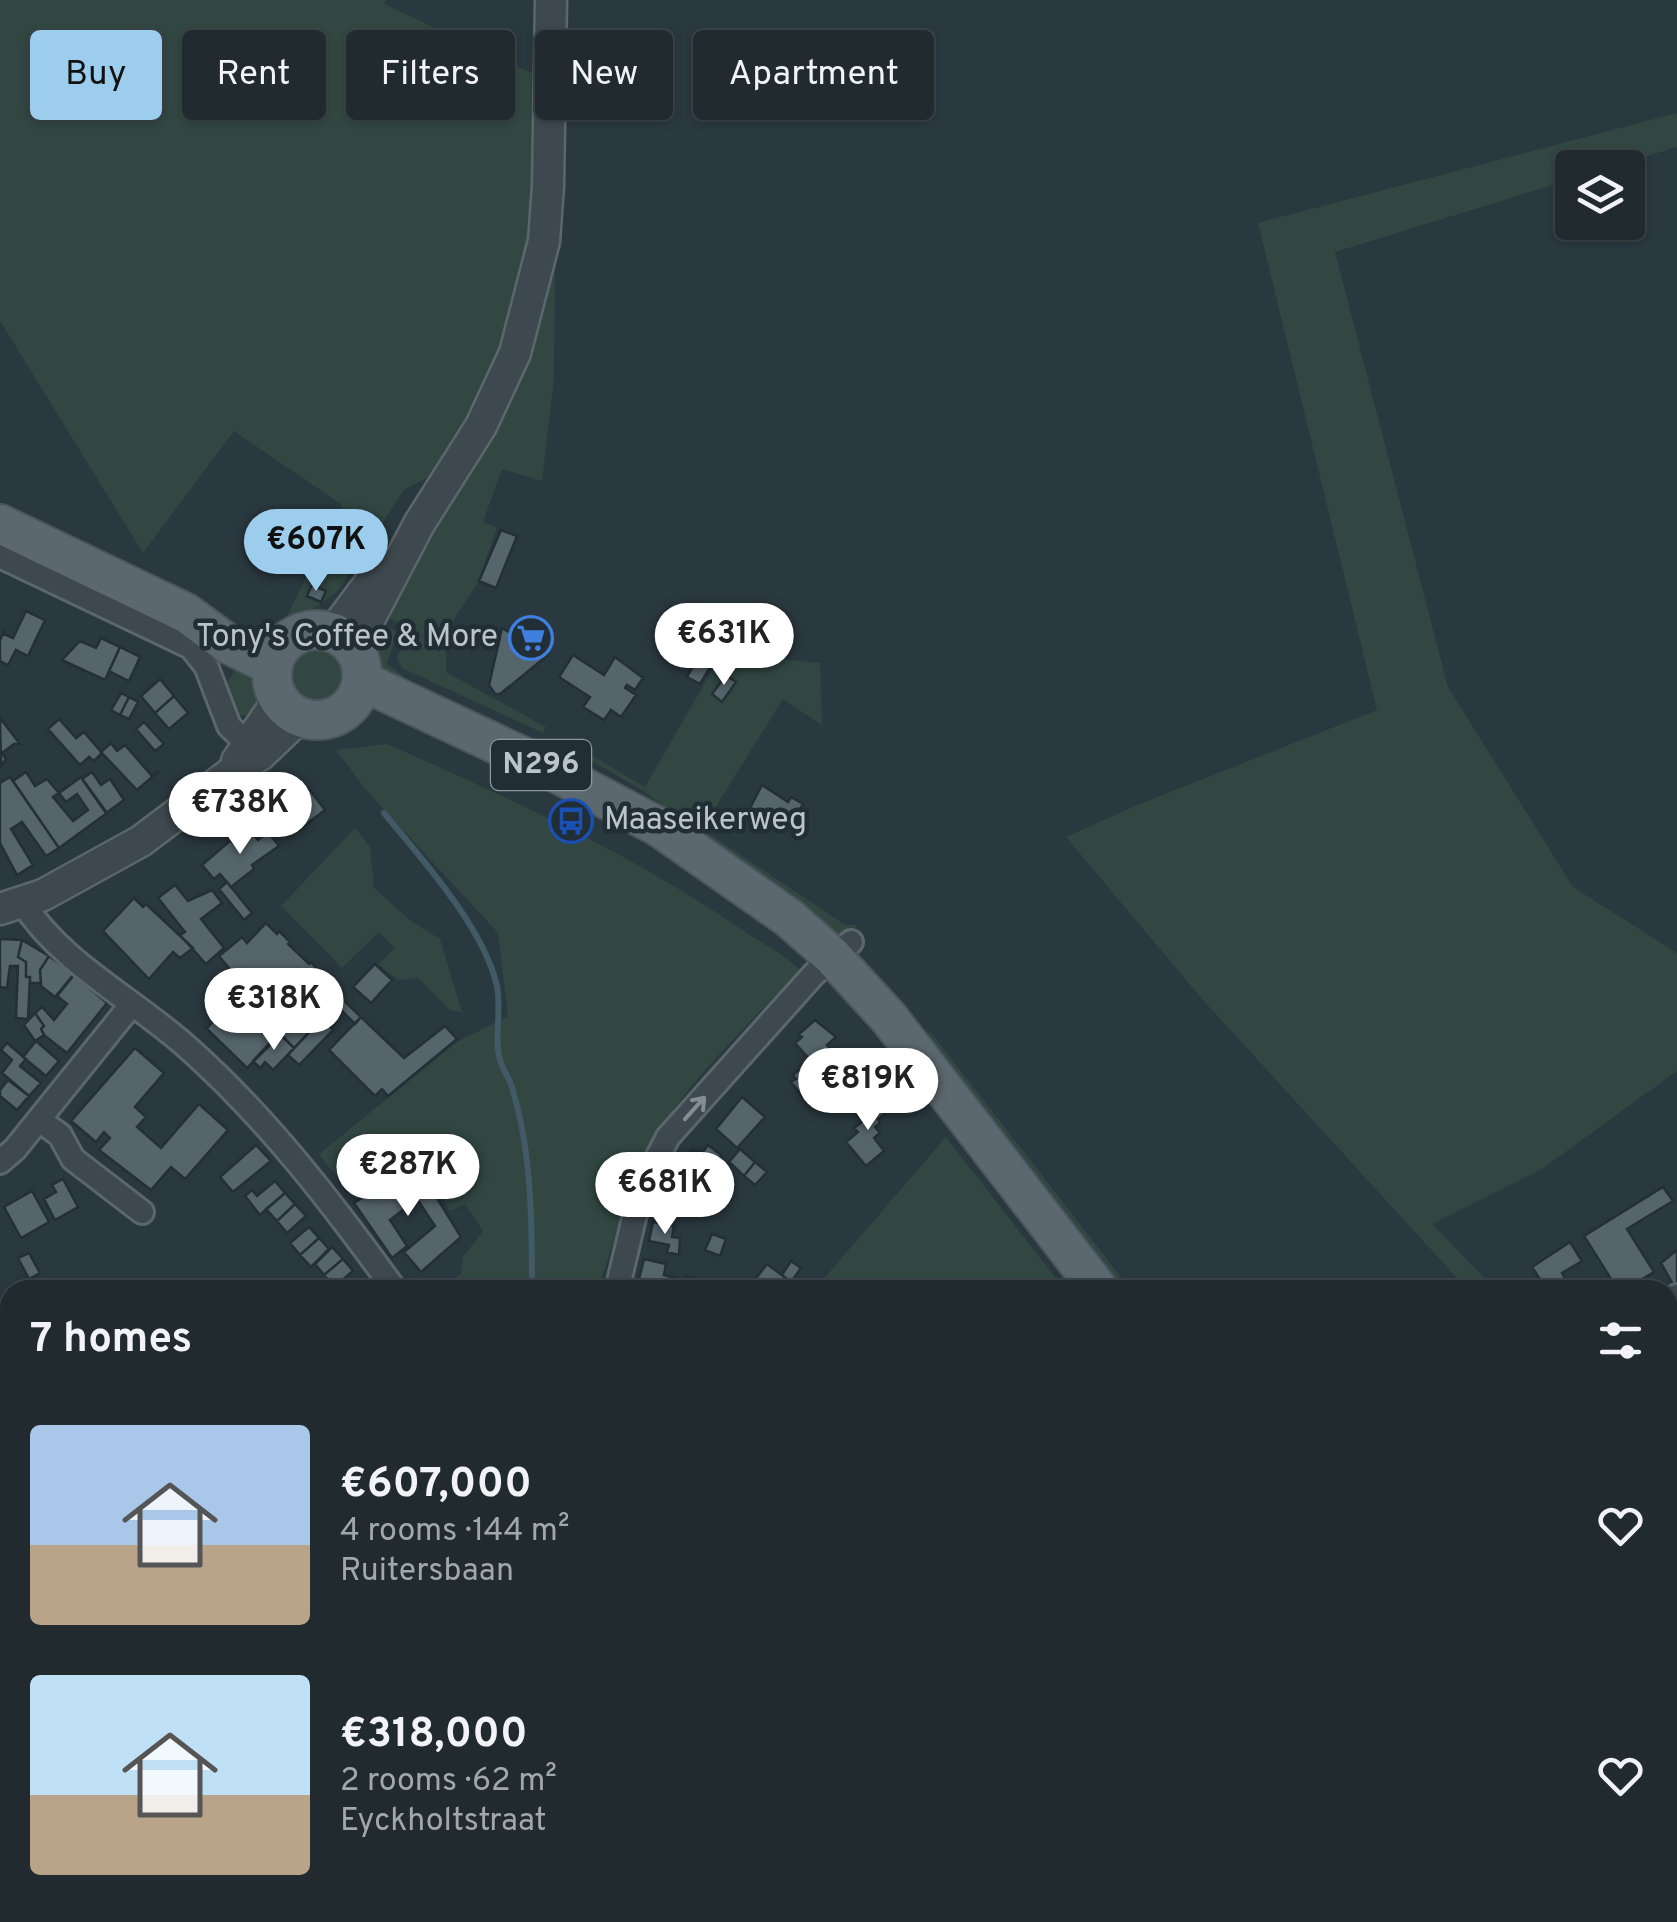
<!DOCTYPE html>
<meta charset="utf-8">
<style>
:root{--surface:#202a2f;--page:#283237;--text:#f1f3f6;--muted:#a2a7aa;--line:#3d464b;--accent:#9dcdec}
body{margin:0;font-family:Overpass,sans-serif;background:var(--page);color:var(--text);height:100vh;display:flex;flex-direction:column;font-size:38px;white-space:nowrap}
*{box-sizing:border-box;margin:0}
p{font-size:32px;color:var(--muted)}
.icon{flex:none;width:55px;height:55px;fill:none;stroke:currentColor;stroke-width:2;stroke-linecap:round;stroke-linejoin:round}
.map{position:relative;flex:1;overflow:hidden}
.drawer{position:absolute;left:0px;top:1280px;width:1678px;height:642px;display:flex;flex-direction:column;background:var(--surface);border-radius:30px 30px 0 0;box-shadow:0 2px 8px #0004,0 0 0 2px var(--line)}
.drawer>*{flex:none}
.hud{position:absolute;left:30px;top:30px;width:1000px;height:90px;display:flex;gap:20px}
.controls{position:absolute;left:1555px;top:150px;display:grid;gap:20px}
.controls a{display:grid;place-items:center;width:90px;height:90px;border-radius:10px;background:var(--surface);box-shadow:0 2px 8px #0004,0 0 0 2px var(--line);font-size:50px}
.price{position:absolute;translate:-50% -85px;padding:0 22px;border-radius:35px;background:#fff;color:#222;font-size:32px;line-height:65px;filter:drop-shadow(0 2px 5px #0008)}
.price::after{content:'';position:absolute;left:50%;top:60px;width:30px;height:22px;margin-left:-15px;background:inherit;clip-path:polygon(0 0,100% 0,50% 100%)}
.price.on{background:var(--accent);color:#111}
ul{padding:0;list-style:none}
li{display:flex;align-items:center;gap:30px;height:250px;padding:0 30px}
li span{display:grid;place-items:center;flex:none;width:280px;height:200px;border-radius:10px;color:#555}
li>.icon{margin-inline-start:auto}
span .icon{width:120px;height:120px;fill:#fffc;stroke-width:1}
li b{font-size:42px}
h2{display:flex;justify-content:space-between;align-items:center;height:120px;padding:0 30px;font-size:42px}
.chip{padding:0 35px;border-radius:10px;background:var(--surface);box-shadow:0 2px 8px #0004,0 0 0 2px var(--line);font-size:35px;line-height:90px}
.chip.on{background:var(--accent);color:#111}
.map>svg:first-child{display:block}
</style>
<div class="map">
<svg width="1677" height="1922" viewBox="0 0 1677 1922">
<rect width="100%" height="100%" fill="#2a383f"/>
<path fill="#324742" d="M 0,0 L 386,0 L 384,4 L 536,75 L 533,224 L 518,310 L 469,421 L 432,475 L 404,490 L 337,592 L 315,608 L 287,616 L 342,505 L 234,431 L 143,553 L 0,321 Z
M 1677,113 L 1677,147 L 1611,167 L 1572,168 L 1572,179 L 1335,252 L 1448,687 L 1573,887 L 1677,953 L 1677,1071 L 1542,1169 L 1432,1224 L 1496,1290 L 1468,1290 L 1202,999 L 1066,837 L 1135,806 L 1377,710 L 1258,223 Z
M 555,246 L 554,379 L 542,481 L 502,469 L 483,522 L 497,528 L 477,584 L 446,631 L 446,672 L 546,727 L 543,733 L 402,668 L 397,658 L 406,634 L 399,624 L 381,612 Z
M 378,619 L 397,633 L 387,664 L 403,676 L 405,684 L 373,666 L 372,629 Z
M292 676a26 26 0 1 1 52 0a26 26 0 1 1-52 0Z
M 722,653 L 820,663 L 822,725 L 783,699 L 702,829 L 845,925 L 857,925 L 850,935 L 829,935 L 642,790 L 581,755 L 584,751 L 645,787 Z
M 238,657 L 262,679 L 267,693 L 255,716 L 236,715 L 223,686 L 232,676 Z
M 387,744 C 507,797 629,852 738,927 C 759,942 782,952 800,970 C 751,1023 691,1076 655,1139 C 628,1185 615,1239 598,1290 L 440,1290 L 461,1274 L 463,1257 L 483,1231 L 465,1204 L 450,1211 L 431,1181 L 422,1186 L 408,1165 L 353,1197 L 319,1154 L 457,1042 L 508,1016 L 498,933 L 367,791 L 336,750 Z
M 355,828 L 370,847 L 374,888 L 411,921 L 440,939 L 462,1012 L 450,1010 L 418,978 L 398,980 L 378,964 L 395,948 L 379,932 L 342,968 L 281,906 Z
M 930,1031 L 1131,1290 L 1120,1290 L 925,1039 Z
M 946,1137 L 1065,1290 L 814,1290 Z
M 10,1506 L 10,1711 L 8,1713 L 0,1698 L 0,1512 Z
M 1674,1659 L 1677,1662 L 1677,1858 L 1668,1847 L 1668,1665 Z
M 10,1744 L 10,1912 L 1044,1913 L 1040,1922 L 0,1922 L 0,1751 Z
M 1312,1912 L 1645,1912 L 1654,1922 L 1304,1922 Z"/>
<g fill="none" stroke-linecap="round" stroke-linejoin="round">
<path stroke="#425966" stroke-width="6" d="M 384,813 C 422,859 484,928 497,986 C 502,1011 493,1039 501,1063 C 504,1072 511,1081 513,1091 C 532,1155 532,1224 532,1290
M 30,1922 L 38,1915"/>
</g>
<path fill="#56656c" stroke="#243037" stroke-width="2.5" fill-rule="evenodd" d="M 501,530 L 517,536 L 496,588 L 479,581 Z
M 312,585 L 326,591 L 321,602 L 307,596 Z
M 26,611 L 45,620 L 28,656 L 16,650 L 8,665 L 0,661 L 0,640 L 5,630 L 4,634 L 13,638 Z
M 502,628 L 548,655 L 500,694 L 495,694 L 489,685 Z
M 519,628 L 546,635 L 542,652 L 513,641 L 511,632 Z
M 101,638 L 120,647 L 105,680 L 62,660 L 80,641 L 96,648 Z
M 120,647 L 140,657 L 129,681 L 109,671 Z
M 573,655 L 604,675 L 615,657 L 643,678 L 635,690 L 627,685 L 625,688 L 636,695 L 621,717 L 611,710 L 604,720 L 583,707 L 590,697 L 559,677 Z
M 699,656 L 712,664 L 700,684 L 687,677 Z
M 726,675 L 736,682 L 722,702 L 712,694 Z
M 160,679 L 174,696 L 155,713 L 141,696 Z
M 121,693 L 129,697 L 120,715 L 111,710 Z
M 174,696 L 188,713 L 169,729 L 155,713 Z
M 129,697 L 138,702 L 129,719 L 120,715 Z
M 0,718 L 20,744 L 14,744 L 2,753 L 6,759 L 1,766 Z
M 59,719 L 76,738 L 84,732 L 102,753 L 94,761 L 89,757 L 80,765 L 48,729 Z
M 144,722 L 164,744 L 155,751 L 136,729 Z
M 111,743 L 117,751 L 125,745 L 151,775 L 159,771 L 137,790 L 101,752 Z
M 26,772 L 35,786 L 47,779 L 59,793 L 81,777 L 107,813 L 59,848 L 13,781 ZM 59,793 L 66,802 L 77,794 L 88,810 L 73,821 L 53,797 Z
M 92,772 L 101,785 L 110,779 L 124,800 L 106,813 L 82,779 Z
M 10,777 L 59,848 L 46,856 L 22,822 L 11,829 L 33,865 L 17,875 L 0,843 L 0,783 Z
M 762,785 L 788,802 L 791,797 L 803,804 L 794,819 L 780,809 L 768,827 L 757,819 L 759,816 L 749,810 Z
M 299,787 L 303,793 L 309,789 L 325,810 L 296,832 L 276,805 Z
M 250,830 L 258,840 L 268,832 L 279,846 L 252,865 L 254,869 L 231,887 L 220,874 L 214,879 L 202,865 L 231,840 L 233,843 L 244,831 L 246,834 Z
M 227,882 L 252,913 L 244,920 L 219,889 Z
M 175,885 L 188,901 L 212,890 L 222,903 L 201,919 L 224,948 L 206,964 L 180,935 L 185,932 L 158,898 Z
M 134,898 L 143,907 L 146,904 L 193,948 L 180,958 L 173,952 L 149,979 L 103,931 Z
M 266,923 L 277,934 L 279,931 L 290,942 L 288,944 L 309,964 L 311,962 L 330,985 L 247,1068 L 204,1026 L 207,1028 L 217,1017 L 215,1015 L 243,985 L 219,956 L 242,937 L 247,943 Z
M 0,939 L 22,940 L 18,957 L 26,962 L 26,977 L 30,977 L 28,1019 L 16,1018 L 18,966 L 10,966 L 7,988 L 0,987 Z
M 22,940 L 49,956 L 40,970 L 41,983 L 30,983 L 30,977 L 26,977 L 26,962 L 18,957 Z
M 49,956 L 74,974 L 55,997 L 41,986 L 40,970 Z
M 375,964 L 392,980 L 371,1003 L 353,987 Z
M 74,975 L 107,1003 L 67,1053 L 45,1036 L 41,1029 L 44,1026 L 35,1013 L 42,1007 L 54,1020 L 67,1004 L 57,996 Z
M 329,986 L 361,1017 L 355,1024 L 341,1010 L 327,1024 L 333,1030 L 299,1065 L 288,1055 L 313,1028 L 299,1013 Z
M 35,1013 L 44,1026 L 41,1029 L 44,1035 L 35,1041 L 24,1025 Z
M 299,1013 L 313,1028 L 294,1048 L 279,1033 Z
M 361,1017 L 404,1058 L 445,1026 L 457,1039 L 388,1096 L 382,1089 L 375,1096 L 329,1050 Z
M 815,1020 L 836,1037 L 827,1045 L 835,1054 L 826,1062 L 820,1055 L 812,1062 L 795,1043 L 802,1037 L 799,1034 Z
M 279,1033 L 294,1048 L 273,1070 L 265,1062 L 260,1068 L 253,1061 Z
M 36,1041 L 59,1061 L 46,1076 L 23,1057 Z
M 7,1043 L 26,1059 L 20,1066 L 41,1083 L 29,1096 L 2,1073 L 12,1060 L 1,1050 Z
M 135,1048 L 164,1073 L 135,1107 L 146,1117 L 137,1127 L 161,1148 L 199,1104 L 228,1130 L 185,1179 L 171,1167 L 151,1190 L 99,1150 L 110,1138 L 104,1132 L 96,1142 L 71,1121 Z
M 809,1061 L 823,1080 L 802,1096 L 791,1082 L 796,1079 L 793,1075 Z
M 8,1080 L 29,1096 L 17,1110 L 0,1096 L 0,1090 Z
M 742,1097 L 765,1117 L 737,1148 L 716,1129 Z
M 875,1097 L 887,1112 L 878,1119 L 880,1123 L 875,1127 L 880,1133 L 874,1138 L 884,1151 L 866,1166 L 846,1142 L 858,1132 L 854,1128 L 862,1122 L 856,1113 Z
M 256,1145 L 271,1161 L 233,1192 L 220,1177 Z
M 708,1145 L 721,1155 L 709,1172 L 731,1188 L 722,1200 L 699,1183 L 702,1179 L 685,1165 L 692,1150 L 702,1153 Z
M 740,1149 L 755,1162 L 744,1176 L 729,1162 Z
M 755,1162 L 767,1172 L 755,1185 L 744,1176 Z
M 407,1169 L 421,1190 L 429,1185 L 461,1237 L 421,1272 L 404,1252 L 435,1226 L 417,1199 L 390,1220 L 407,1246 L 392,1258 L 354,1203 Z
M 675,1177 L 692,1190 L 697,1183 L 713,1194 L 707,1203 L 700,1197 L 685,1216 L 663,1194 Z
M 63,1179 L 78,1207 L 55,1220 L 44,1199 L 56,1192 L 52,1185 Z
M 275,1181 L 285,1193 L 260,1215 L 245,1196 L 252,1190 L 257,1196 Z
M 1663,1187 L 1673,1201 L 1627,1229 L 1654,1272 L 1624,1290 L 1618,1290 L 1584,1236 Z
M 32,1191 L 49,1222 L 21,1238 L 4,1207 Z
M 285,1193 L 295,1204 L 277,1221 L 266,1209 Z
M 295,1204 L 306,1216 L 287,1233 L 277,1221 Z
M 653,1222 L 674,1226 L 672,1237 L 680,1238 L 679,1255 L 667,1252 L 669,1245 L 649,1241 Z
M 309,1227 L 319,1238 L 300,1255 L 290,1243 Z
M 712,1234 L 726,1239 L 720,1256 L 705,1250 Z
M 319,1238 L 329,1249 L 311,1267 L 300,1255 Z
M 1570,1242 L 1582,1261 L 1562,1273 L 1572,1290 L 1547,1290 L 1532,1267 Z
M 332,1247 L 343,1259 L 324,1275 L 315,1264 Z
M 1677,1250 L 1677,1284 L 1674,1286 L 1661,1263 Z
M 29,1253 L 40,1273 L 29,1279 L 18,1258 Z
M 343,1259 L 353,1271 L 334,1287 L 324,1275 Z
M 644,1259 L 666,1264 L 664,1275 L 675,1278 L 672,1290 L 659,1290 L 660,1284 L 639,1279 Z
M 791,1261 L 801,1268 L 791,1282 L 782,1275 Z
M 767,1264 L 791,1282 L 785,1290 L 766,1290 L 754,1281 Z
M 686,1277 L 715,1283 L 713,1290 L 683,1290 Z
M 0,1382 L 10,1398 L 10,1404 L 3,1408 Z
M 1677,1388 L 1677,1435 L 1668,1429 L 1668,1391 Z
M 10,1428 L 10,1449 L 3,1453 L 0,1435 Z
M 1668,1429 L 1677,1435 L 1677,1452 L 1668,1447 Z
M 10,1785 L 10,1829 L 1,1833 L 0,1789 Z"/>
<g fill="none" stroke-linecap="round" stroke-linejoin="round">
<g stroke="#5c676d" stroke-width="28">
<path id="minor" d="M 0,556 L 191,647 L 206,666 L 229,726 L 258,754
M 22,902 C 63,965 132,998 187,1047 C 268,1119 332,1203 395,1290
M 39,1120 L 60,1135 L 73,1159 L 142,1212
M 0,1162 L 15,1149 L 132,1004
M 617,1290 L 641,1189 L 668,1137 L 814,974 L 851,942
M 1668,1302 L 1677,1296
M 1668,1328 L 1677,1324
M 0,1496 L 10,1490
M 0,1733 L 10,1727
M 1055,1922 L 1060,1912"/>
</g>
<g stroke="#5c676d" stroke-width="35">
<path id="tertiary" d="M 333,632 L 381,568
M 354,648 L 419,524 L 481,426 L 515,353 L 544,241 L 548,186 L 551,0
M 237,761 L 279,699
M 0,909 L 43,895 L 141,841 L 231,773 L 260,755 L 300,717"/>
</g>
<g stroke="#4b555c" stroke-width="42">
<path id="primary" d="M 0,524 L 186,613 L 228,644 L 273,666
M272 675a45 45 0 1 1 90 0a45 45 0 1 1-90 0Z
M 362,681 L 545,767 L 659,827 L 789,918 L 832,956 L 889,1018 L 1099,1290
M 1668,1893 L 1677,1902"/>
</g>
<use href="#minor" stroke="#3e494f" stroke-width="22"/>
<use href="#tertiary" stroke="#3e494f" stroke-width="30"/>
<use href="#primary" stroke="#5c686f" stroke-width="38"/>
</g>
<defs><path id="oneway-shaft" d="M-6 0H5M1.5-3L5.5 0L1.5 3" fill="none" stroke-width="1.6" stroke-linecap="round" stroke-linejoin="round" transform="scale(2.5)"/></defs>
<use stroke="#838d93" href="#oneway-shaft" transform="translate(695 1108) rotate(-48)"/>
<defs>
<g id="supermarket-ring" transform="scale(2.25)"><circle r="9.5" fill="#222e35" stroke="#3f7fe0" stroke-width="1.5"/><path d="M-6-5.5h2.5l.6 2H6L4.5 2H-2.5L-4.4-4H-6ZM-1.5 3.2a1.3 1.3 0 1 0 .1 0ZM3 3.2a1.3 1.3 0 1 0 .1 0Z" fill="#3f7fe0"/></g>
<g id="bus-ring" transform="scale(2.25)"><circle r="9.5" fill="#222e35" stroke="#1a4fb4" stroke-width="1.5"/><path d="M-5-6H5V4H4V6H2V4H-2V6H-4V4H-5ZM-3.5-4V0h7V-4ZM-3.5 1.2v1.5H-2V1.2ZM2 1.2v1.5H3.5V1.2Z" fill="#1a4fb4"/></g>
</defs>
<g fill-rule="evenodd">
<use href="#supermarket-ring" x="531" y="638"/>
<use href="#bus-ring" x="571" y="821"/>
</g>
<g text-anchor="middle" dominant-baseline="central" stroke-width="9" stroke-linejoin="round" paint-order="stroke">
<rect fill="#222e35" stroke="#8d979d" stroke-width="2.5" x="491" y="740" width="100" height="50" rx="8"/>
<g font-size="30" font-weight="bold" fill="#bbc4ca">
<text x="541" y="765">N296</text>
</g>
<g font-size="32" fill="#bbc4ca" stroke="#222e35" text-anchor="end">
<text x="498" y="638">Tony's Coffee &amp; More</text>
<text x="604" y="821" text-anchor="start">Maaseikerweg</text>
</g>
</g>
</svg>
<div class="controls">
<a><svg class="icon" aria-label="layers" viewBox="0 0 24 24"><path d="M12 4l9 5-9 5-9-5zM3 14l9 5 9-5"/></svg></a>
</div>
<b class="price on" style="left:316px;top:594px">€607K</b>
<b class="price" style="left:724px;top:688px">€631K</b>
<b class="price" style="left:240px;top:857px">€738K</b>
<b class="price" style="left:274px;top:1053px">€318K</b>
<b class="price" style="left:868px;top:1133px">€819K</b>
<b class="price" style="left:408px;top:1219px">€287K</b>
<b class="price" style="left:665px;top:1237px">€681K</b>
<div class="hud">
<a class="chip on">Buy</a>
<a class="chip">Rent</a>
<a class="chip">Filters</a>
<a class="chip">New</a>
<a class="chip">Apartment</a>
</div>
<section class="drawer">
<h2>7 homes<svg class="icon" aria-label="filters" viewBox="0 0 24 24"><path d="M4 7h16M4 17h16"/><circle cx="9" cy="7" r="2"/><circle cx="15" cy="17" r="2"/></svg></h2>
<ul>
<li><span style="background:linear-gradient(#a9c7e8 60%,#b9a48a 0)"><svg class="icon" aria-label="home" viewBox="0 0 24 24"><path d="M3 11l9-7 9 7M6 9v11h12V9"/></svg></span><div><b>€607,000</b><p>4 rooms · 144 m²</p><p>Ruitersbaan</p></div><svg class="icon" aria-label="heart" viewBox="0 0 24 24"><path d="M12 20l-8-8c-3-5 5-10 8-4 3-6 11-1 8 4z"/></svg></li>
<li><span style="background:linear-gradient(#bfe0f5 60%,#b9a48a 0)"><svg class="icon" aria-label="home" viewBox="0 0 24 24"><path d="M3 11l9-7 9 7M6 9v11h12V9"/></svg></span><div><b>€318,000</b><p>2 rooms · 62 m²</p><p>Eyckholtstraat</p></div><svg class="icon" aria-label="heart" viewBox="0 0 24 24"><path d="M12 20l-8-8c-3-5 5-10 8-4 3-6 11-1 8 4z"/></svg></li>
</ul>
</section>
</div>
